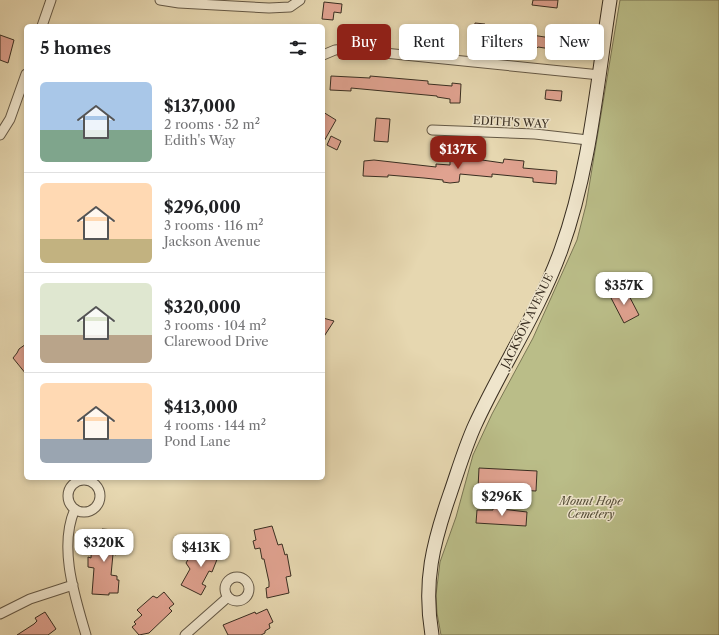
<!DOCTYPE html>
<meta charset="utf-8">
<style>
:root{--surface:#fff;--page:#f2f2f2;--text:#202124;--muted:#757577;--line:#e0e0e0;--accent:#8f2418}
body{margin:0;font-family:"Libre Caslon Text",serif;background:var(--page);color:var(--text);height:100vh;display:flex;flex-direction:column;font-size:15px;white-space:nowrap}
*{box-sizing:border-box;margin:0}
p{font-size:13px;color:var(--muted)}
.icon{flex:none;width:22px;height:22px;fill:none;stroke:currentColor;stroke-width:2;stroke-linecap:round;stroke-linejoin:round}
.map{position:relative;flex:1;overflow:hidden}
.details{position:absolute;left:24px;top:24px;width:301px;height:456px;display:flex;flex-direction:column;background:var(--surface);border-radius:6px;box-shadow:0 2px 6px #0003}
.details>*{flex:none}
.banner{position:absolute;left:337px;top:24px;width:322px;height:36px;display:flex;gap:8px}
.price{position:absolute;translate:-50% -34px;padding:0 9px;border-radius:8px;background:#fff;color:#222;font-size:13px;line-height:26px;filter:drop-shadow(0 1px 2px #0008)}
.price::after{content:'';position:absolute;left:50%;top:24px;width:12px;height:9px;margin-left:-6px;background:inherit;clip-path:polygon(0 0,100% 0,50% 100%)}
.price.on{background:var(--accent);color:#fff}
ul{padding:0;list-style:none}
li{display:flex;align-items:center;gap:12px;height:100px;padding:0 16px}
li+li{border-top:1px solid var(--line)}
li span{display:grid;place-items:center;flex:none;width:112px;height:80px;border-radius:6px;color:#555}
li>.icon{margin-inline-start:auto}
span .icon{width:48px;height:48px;fill:#fffc;stroke-width:1}
li b{font-size:17px}
h2{display:flex;justify-content:space-between;align-items:center;height:48px;padding:0 16px;font-size:17px}
.pill{padding:0 14px;border-radius:6px;background:var(--surface);box-shadow:0 2px 6px #0003;font-size:14px;line-height:36px}
.pill.on{background:var(--accent);color:#fff}
.map>svg:first-child{display:block}
</style>
<div class="map">
<svg width="719" height="635" viewBox="0 0 719 635">
<rect width="100%" height="100%" fill="#e6d7b0"/>
<filter id="stains"><feTurbulence type="fractalNoise" baseFrequency=".005" numOctaves="4"/><feColorMatrix values="0 0 0 0 .2 0 0 0 0 .09 0 0 0 0 .02 0 0 0 .5 -.17"/></filter>
<radialGradient id="worn" r=".72"><stop offset=".6" stop-color="#630" stop-opacity="0"/><stop offset="1" stop-color="#630" stop-opacity=".3"/></radialGradient>
<path fill="#babd88" stroke="#7a7654" d="M 620,0 L 719,0 L 719,635 L 441,635 L 437,613 L 436,595 L 440,562 L 456,517 L 473,455 L 492,414 L 533,338 L 577,240 L 586,205 Z"/>
<path fill="#e0a290" stroke="#392e21" d="M 533,0 L 558,0 L 557,8 L 532,5 Z
M 324,2 L 342,4 L 341,13 L 334,12 L 333,20 L 322,19 Z
M 475,23 L 485,24 L 484,29 L 508,31 L 509,29 L 515,30 L 515,27 L 533,30 L 532,35 L 551,38 L 553,29 L 573,33 L 572,40 L 579,41 L 577,53 L 538,47 L 537,48 L 519,46 L 519,48 L 506,46 L 507,43 L 468,41 L 470,28 L 474,29 Z
M 418,25 L 451,28 L 450,40 L 417,38 Z
M 0,35 L 14,40 L 8,63 L 0,60 Z
M 331,76 L 370,78 L 370,76 L 428,81 L 428,84 L 452,86 L 452,83 L 461,84 L 460,103 L 450,103 L 450,99 L 437,97 L 437,96 L 351,88 L 351,91 L 330,90 Z
M 546,90 L 562,91 L 561,101 L 545,99 Z
M 323,112 L 336,120 L 323,143 Z
M 376,118 L 390,119 L 388,142 L 374,141 Z
M 331,136 L 341,141 L 337,150 L 327,145 Z
M 468,158 L 503,163 L 504,159 L 524,161 L 523,168 L 557,171 L 556,184 L 533,182 L 533,178 L 492,174 L 492,177 L 460,174 L 459,182 L 450,183 L 443,182 L 443,180 L 424,178 L 388,175 L 388,177 L 363,176 L 364,161 L 374,160 L 436,167 L 436,164 L 450,165 L 450,159 L 468,161 Z
M 625,288 L 639,315 L 624,323 L 610,296 Z
M 323,318 L 334,321 L 323,338 Z
M 26,344 L 26,374 L 13,358 L 17,353 L 19,349 Z
M 479,468 L 537,471 L 536,491 L 478,488 Z
M 493,508 L 527,512 L 526,526 L 476,523 L 477,510 L 493,510 Z
M 272,526 L 278,545 L 282,544 L 285,555 L 287,554 L 291,576 L 286,577 L 289,593 L 267,598 L 266,588 L 269,587 L 269,582 L 264,559 L 262,559 L 260,548 L 255,549 L 253,541 L 256,540 L 254,530 Z
M 102,529 L 114,530 L 113,534 L 117,534 L 116,555 L 113,554 L 111,575 L 117,576 L 117,580 L 119,580 L 118,593 L 109,593 L 109,595 L 92,594 L 94,568 L 88,567 L 88,557 L 91,558 L 92,537 L 102,537 Z
M 201,545 L 209,549 L 211,545 L 220,549 L 219,551 L 220,552 L 212,572 L 209,571 L 202,584 L 206,586 L 201,595 L 181,585 L 190,569 L 186,563 L 190,556 L 194,558 Z
M 164,592 L 174,604 L 169,608 L 172,611 L 149,633 L 139,635 L 132,627 L 136,624 L 134,622 L 142,615 L 137,610 L 153,596 L 157,598 Z
M 267,609 L 273,622 L 269,624 L 270,628 L 265,631 L 265,633 L 261,635 L 228,635 L 223,625 L 255,612 L 256,614 Z
M 45,612 L 56,629 L 48,635 L 17,635 L 34,624 L 37,621 L 35,618 Z"/>
<g fill="none" stroke-linecap="round" stroke-linejoin="round">
<g stroke="#645845" stroke-width="11">
<path id="minor" d="M 160,0 L 179,3 L 269,8 L 290,7 L 300,0
M 42,26 L 51,0
M 323,55 L 335,50 L 345,49 L 600,75
M 432,130 L 535,134 L 588,140
M 0,135 L 10,119 L 26,74
M68 496a16 16 0 1 1 32 0a16 16 0 1 1-32 0Z
M 75,509 C 58,547 75,597 86,635
M225 589a12 12 0 1 1 24 0a12 12 0 1 1-24 0Z
M 0,614 L 30,599 L 73,585
M 185,635 L 228,597"/>
</g>
<g stroke="#392e21" stroke-width="15">
<path id="secondary" d="M 432,635 C 423,582 433,543 450,494 C 458,471 465,447 475,425 C 502,366 539,311 561,250 C 590,170 597,83 610,0"/>
</g>
<use href="#minor" stroke="#efe5cc" stroke-width="9"/>
<use href="#secondary" stroke="#efe5cc" stroke-width="13"/>
</g>
<g text-anchor="middle" dominant-baseline="central" stroke-width="3" stroke-linejoin="round" paint-order="stroke">
<g font-size="11" fill="#392e21" stroke="#efe5cc">
<text transform="translate(511 122) rotate(3)">EDITH'S WAY</text>
<text transform="translate(527 321) rotate(-64)">JACKSON AVENUE</text>
</g>
<g font-size="11" font-style="italic" fill="#534b36" stroke="#efe5cc">
<text x="591" y="501">Mount Hope<tspan x="591" dy="13">Cemetery</tspan></text>
</g>
</g>
<rect width="100%" height="100%" filter="url(#stains)"/>
<rect width="100%" height="100%" fill="url(#worn)"/>
</svg>
<b class="price on" style="left:458px;top:170px">$137K</b>
<b class="price" style="left:624px;top:306px">$357K</b>
<b class="price" style="left:502px;top:517px">$296K</b>
<b class="price" style="left:104px;top:563px">$320K</b>
<b class="price" style="left:201px;top:568px">$413K</b>
<div class="banner">
<a class="pill on">Buy</a>
<a class="pill">Rent</a>
<a class="pill">Filters</a>
<a class="pill">New</a>
</div>
<section class="details">
<h2>5 homes<svg class="icon" aria-label="filters" viewBox="0 0 24 24"><path d="M4 7h16M4 17h16"/><circle cx="9" cy="7" r="2"/><circle cx="15" cy="17" r="2"/></svg></h2>
<ul>
<li><span style="background:linear-gradient(#a9c7e8 60%,#7fa58c 0)"><svg class="icon" aria-label="home" viewBox="0 0 24 24"><path d="M3 11l9-7 9 7M6 9v11h12V9"/></svg></span><div><b>$137,000</b><p>2 rooms · 52 m²</p><p>Edith's Way</p></div></li>
<li><span style="background:linear-gradient(#ffd9b3 70%,#c2b280 0)"><svg class="icon" aria-label="home" viewBox="0 0 24 24"><path d="M3 11l9-7 9 7M6 9v11h12V9"/></svg></span><div><b>$296,000</b><p>3 rooms · 116 m²</p><p>Jackson Avenue</p></div></li>
<li><span style="background:linear-gradient(#dfe7d0 65%,#b9a48a 0)"><svg class="icon" aria-label="home" viewBox="0 0 24 24"><path d="M3 11l9-7 9 7M6 9v11h12V9"/></svg></span><div><b>$320,000</b><p>3 rooms · 104 m²</p><p>Clarewood Drive</p></div></li>
<li><span style="background:linear-gradient(#ffd9b3 70%,#9aa5b1 0)"><svg class="icon" aria-label="home" viewBox="0 0 24 24"><path d="M3 11l9-7 9 7M6 9v11h12V9"/></svg></span><div><b>$413,000</b><p>4 rooms · 144 m²</p><p>Pond Lane</p></div></li>
</ul>
</section>
</div>
